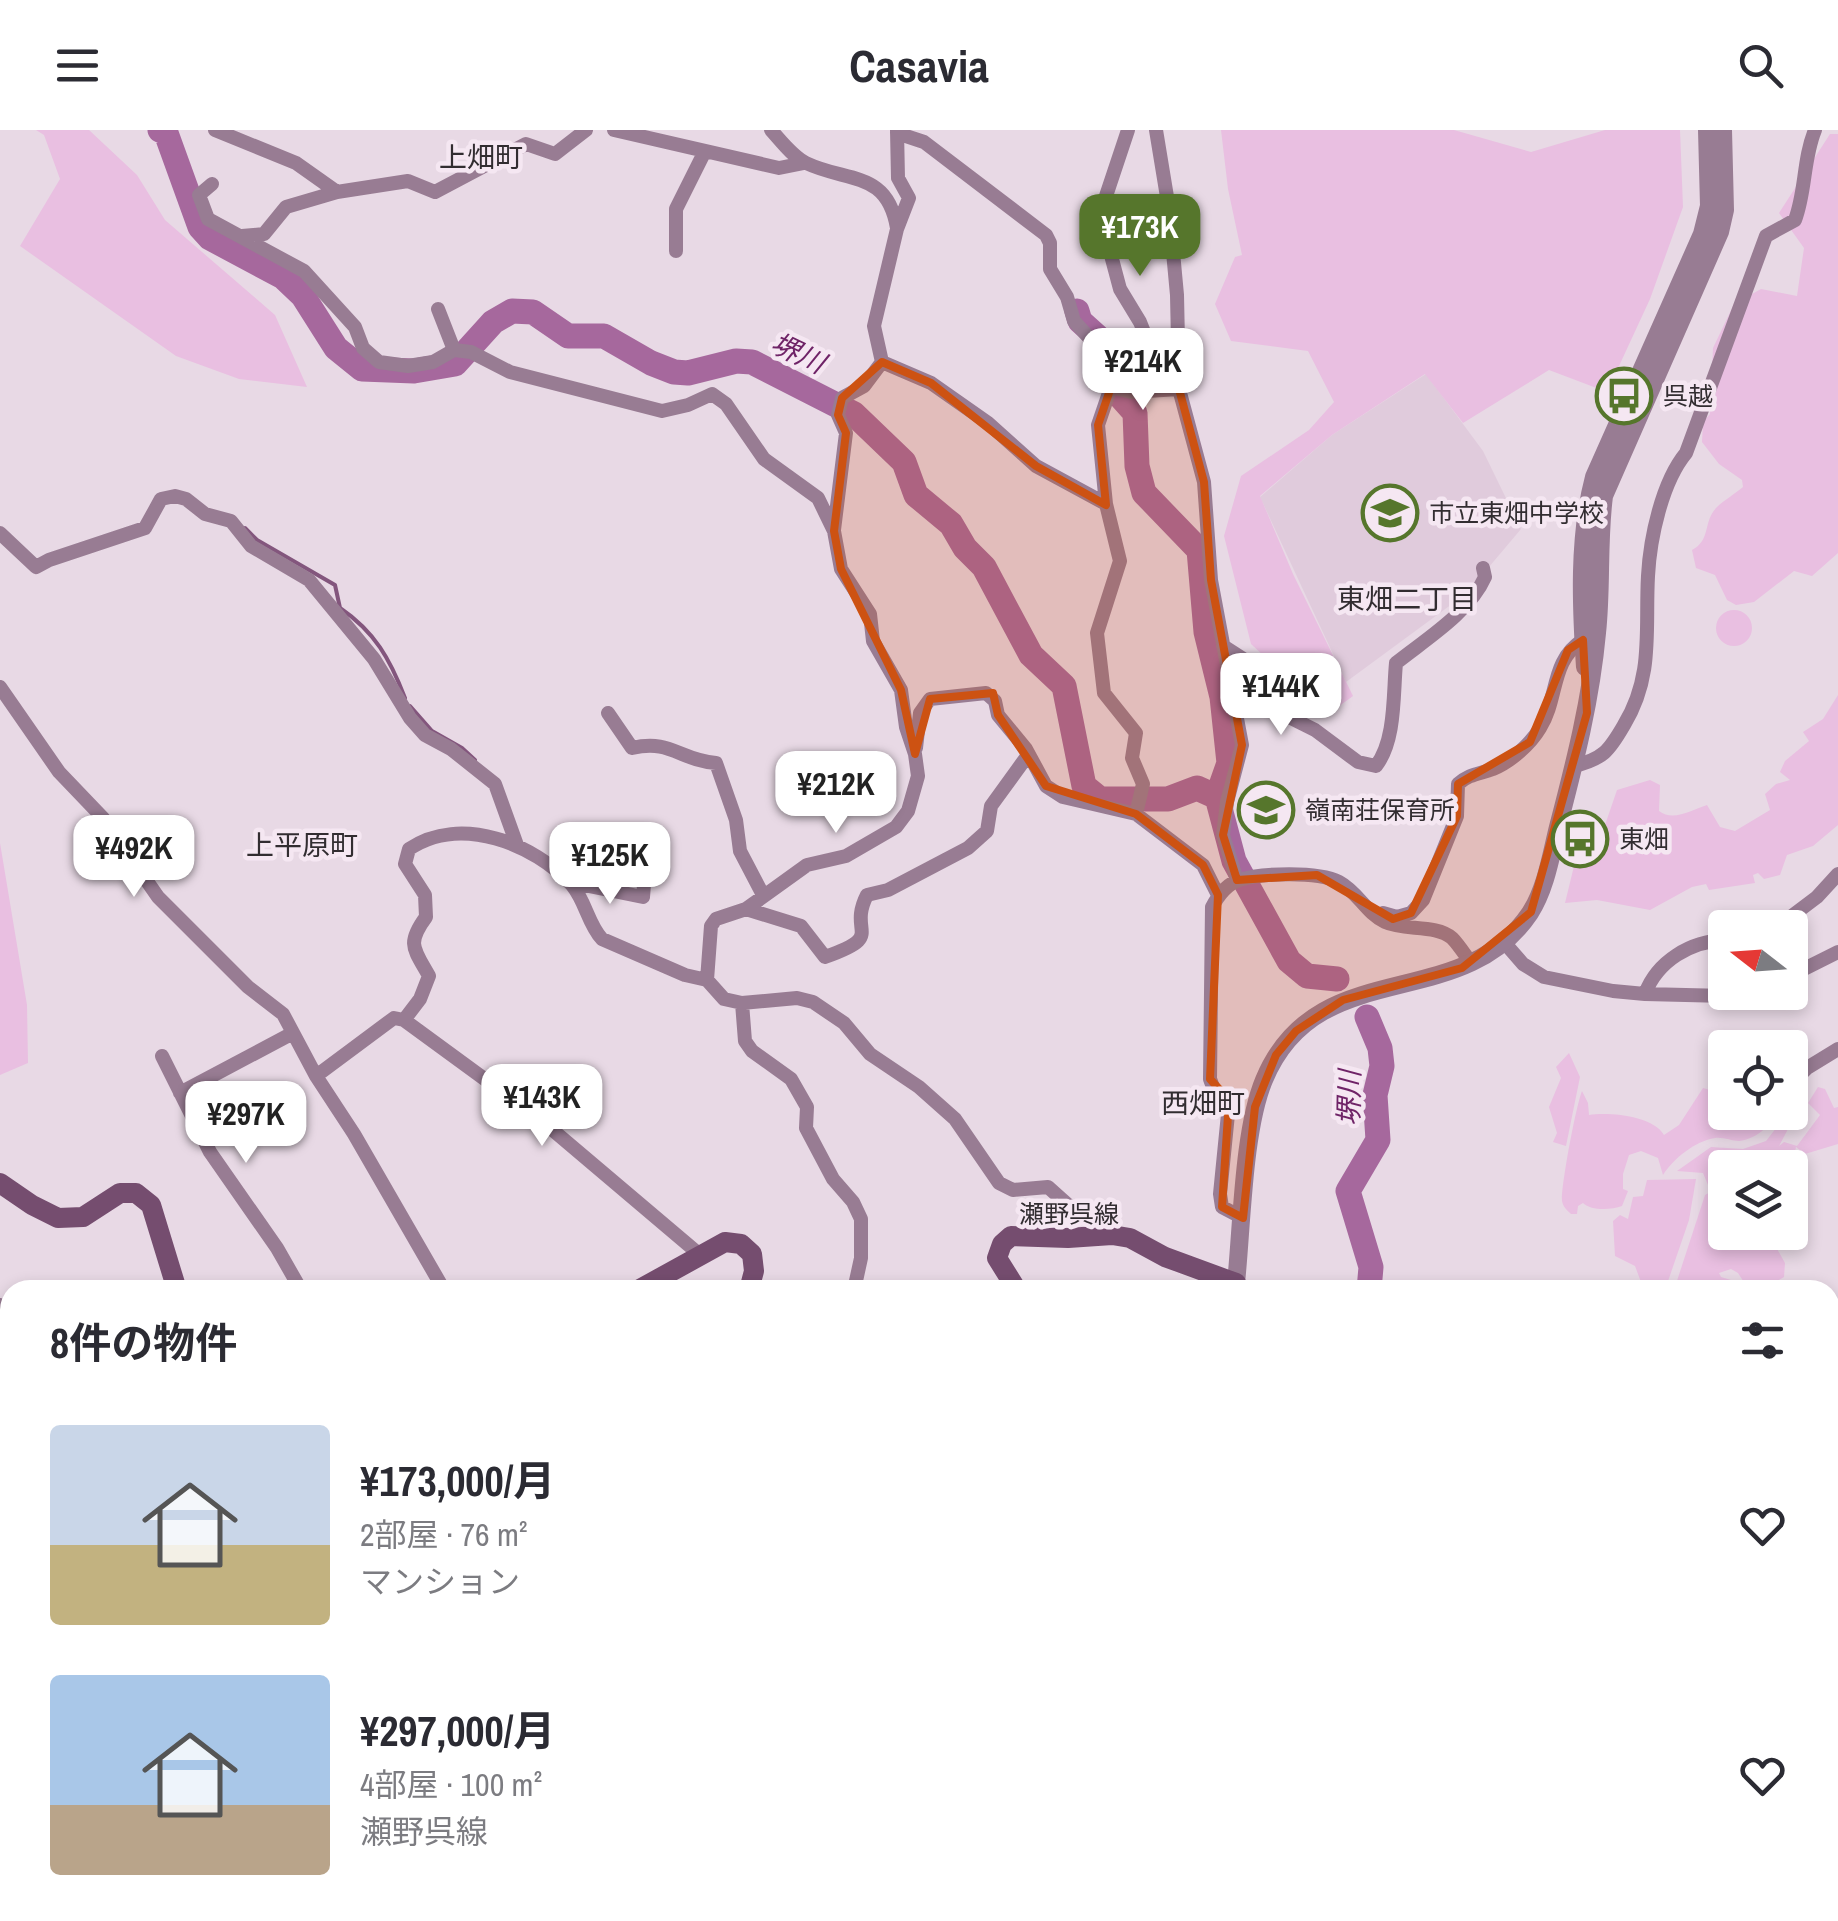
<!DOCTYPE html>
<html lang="ja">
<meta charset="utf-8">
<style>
:root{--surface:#fff;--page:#f2f2f3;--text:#2b2b33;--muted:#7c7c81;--accent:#56762c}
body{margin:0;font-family:"Archivo Narrow","Noto Sans JP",sans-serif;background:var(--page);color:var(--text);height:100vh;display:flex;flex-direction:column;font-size:38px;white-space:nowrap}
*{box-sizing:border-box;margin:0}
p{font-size:32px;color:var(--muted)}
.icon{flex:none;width:55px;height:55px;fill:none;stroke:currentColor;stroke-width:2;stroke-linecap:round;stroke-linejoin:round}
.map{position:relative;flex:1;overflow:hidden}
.sheet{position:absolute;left:0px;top:1150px;width:1840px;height:642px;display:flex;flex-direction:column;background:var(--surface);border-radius:30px 30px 0 0;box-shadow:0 5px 15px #0003}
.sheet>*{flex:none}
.needle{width:65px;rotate:287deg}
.buttons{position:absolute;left:1708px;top:780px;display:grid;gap:20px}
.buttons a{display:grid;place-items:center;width:100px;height:100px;border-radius:10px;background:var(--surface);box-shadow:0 5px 15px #0003;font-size:50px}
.price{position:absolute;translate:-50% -85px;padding:0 22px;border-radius:20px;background:#fff;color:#222;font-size:32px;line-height:65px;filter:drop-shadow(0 2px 5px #0008)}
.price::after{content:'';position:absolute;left:50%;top:60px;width:30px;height:22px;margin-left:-15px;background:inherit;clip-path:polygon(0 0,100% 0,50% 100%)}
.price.on{background:var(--accent);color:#fff}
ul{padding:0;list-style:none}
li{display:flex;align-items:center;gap:30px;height:250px;padding:0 50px}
li span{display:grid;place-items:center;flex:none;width:280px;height:200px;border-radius:10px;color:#555}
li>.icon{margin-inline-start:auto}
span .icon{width:120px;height:120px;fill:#fffc;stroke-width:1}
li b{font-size:42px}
h2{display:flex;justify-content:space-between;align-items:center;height:120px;padding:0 50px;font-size:42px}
header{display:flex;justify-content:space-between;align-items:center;height:130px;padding:0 50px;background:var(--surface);font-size:45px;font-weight:700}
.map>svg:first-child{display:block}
</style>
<header><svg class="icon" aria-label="menu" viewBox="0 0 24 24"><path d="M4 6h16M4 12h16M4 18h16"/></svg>Casavia<svg class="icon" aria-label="search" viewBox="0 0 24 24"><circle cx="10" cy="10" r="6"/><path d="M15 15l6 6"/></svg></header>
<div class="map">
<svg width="1838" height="1791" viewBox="0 0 1838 1791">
<rect width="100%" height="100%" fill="#e8d9e5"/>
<path fill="#e0cbdc" d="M 1426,244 L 1483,321 L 1521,399 L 1467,463 L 1346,552 L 1260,367 L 1332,305 Z"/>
<path fill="#e9bfe1" d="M 36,0 L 89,0 L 137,45 L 165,90 L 275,185 L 307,257 L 239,249 L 176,226 L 20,116 L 60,49 L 44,5 Z
M 1221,0 L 1454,0 L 1531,22 L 1605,0 L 1680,0 L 1683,77 L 1650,169 L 1607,262 L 1549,240 L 1463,293 L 1425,244 L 1332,305 L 1260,366 L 1293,444 L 1353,566 L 1327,585 L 1251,514 L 1224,406 L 1241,346 L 1309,300 L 1334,272 L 1308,221 L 1231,211 L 1215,174 L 1235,127 L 1242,125 L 1228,59 Z
M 1830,4 L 1838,4 L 1838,423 L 1812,446 L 1794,441 L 1754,472 L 1736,475 L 1727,470 L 1715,445 L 1696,438 L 1692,420 C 1711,410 1703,392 1716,378 C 1724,370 1735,364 1743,357 L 1742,350 L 1719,334 L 1702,312 L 1703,292 L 1710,284 L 1713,218 L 1734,174 L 1761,159 L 1797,166 L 1804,118 L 1779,83 Z
M1716 498a18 18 0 1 1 36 0a18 18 0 1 1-36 0Z
M 1838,565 L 1838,695 L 1813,716 L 1787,725 L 1780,745 L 1764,749 L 1758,743 L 1753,745 L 1755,753 L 1709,760 L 1706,754 L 1692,757 L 1650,780 L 1597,770 L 1565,773 L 1584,695 L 1596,699 L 1605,695 L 1617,660 L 1650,650 L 1660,655 L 1659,681 C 1673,692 1692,680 1707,675 L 1720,697 L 1735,701 L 1770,680 L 1765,664 L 1776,654 L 1790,650 L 1780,642 L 1785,631 L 1809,611 L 1803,602 L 1823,589 Z
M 0,713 L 27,875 L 28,933 L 0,945 Z
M 1569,923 L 1580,947 L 1566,1016 L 1553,1012 L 1557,1003 L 1549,977 L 1561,948 L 1556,937 Z
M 1818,957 L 1825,959 L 1834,978 L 1838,977 L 1838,1014 L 1805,1024 L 1796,1017 C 1791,1040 1795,1055 1805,1076 L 1790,1093 L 1790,1038 L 1759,1037 L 1755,1031 L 1746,1037 L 1725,1038 L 1725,1050 L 1708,1055 L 1703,1043 L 1677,1041 L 1711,1017 L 1743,1019 L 1766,1011 L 1801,966 L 1804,969 L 1779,1016 L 1784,1012 L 1797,1016 L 1820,985 L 1808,973 Z
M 1703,958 C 1718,962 1725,966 1725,982 L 1778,983 C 1769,996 1757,1009 1739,1011 C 1732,1011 1723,1007 1715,1008 C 1695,1011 1673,1029 1663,1045 L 1658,1028 L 1641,1021 L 1629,1025 L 1623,1044 L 1623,1059 L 1628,1061 L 1622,1076 C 1611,1080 1591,1081 1583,1073 L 1578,1076 L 1577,1084 L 1571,1084 C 1567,1080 1563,1077 1562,1071 C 1561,1056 1576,976 1582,961 L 1588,973 L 1589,985 C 1610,982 1653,986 1664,1005 L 1679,995 Z
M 1696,1049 L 1689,1090 L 1665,1160 L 1644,1160 L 1635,1136 L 1615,1126 L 1613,1091 L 1620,1085 L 1628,1089 L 1633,1067 L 1643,1066 L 1647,1050 Z
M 1725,1054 L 1725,1102 L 1784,1103 L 1772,1110 L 1785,1133 L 1784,1147 L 1777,1151 L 1777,1160 L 1749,1160 L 1738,1143 L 1731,1139 L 1719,1143 L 1721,1147 L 1731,1150 L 1729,1160 L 1674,1160 L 1705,1065 Z
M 0,1467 L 10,1469 L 10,1723 L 0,1722 Z"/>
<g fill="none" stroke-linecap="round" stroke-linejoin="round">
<path stroke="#83567d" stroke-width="4" d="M 245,398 L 257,410 L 335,455 L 340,478 C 375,502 390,529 405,568
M 410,576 L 432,601 L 462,618 L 475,630
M 0,1358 L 10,1363
M 1830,1440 L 1832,1418
M 1830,1453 L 1838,1469
M 366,1782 L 370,1791
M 1464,1791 L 1472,1785"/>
<path stroke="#a6689d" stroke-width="25" d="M 160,0 L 166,3 L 200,97 L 210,108 L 283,147 L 303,166 L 336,218 L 362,239 L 414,241 L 455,234 L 493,192 L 512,181 L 533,182 L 568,206 L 604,206 L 651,233 L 674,242 L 688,243 L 736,231 L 752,232 L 854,284 L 904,332 L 916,365 L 951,394 L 965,418 L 984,437 L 1031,525 L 1064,556 L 1084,656 L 1100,669 L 1168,669 L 1197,658 L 1217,667 L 1234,731 L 1289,831 L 1307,846 L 1337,849
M 1077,181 L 1080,191 L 1100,209 L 1118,264 L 1135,283 L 1137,336 L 1144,363 L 1199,420 L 1206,502 L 1222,567 L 1229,633 L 1217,667
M 1367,887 L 1380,918 L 1382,936 L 1375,965 L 1378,1010 L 1348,1061 L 1371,1137 L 1369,1160
M 1133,1791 L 1139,1782"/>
<path stroke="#987c93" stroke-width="14" d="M 215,0 L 296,33 L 337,62 L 408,51 L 435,62 L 526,14 L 555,24 L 586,0
M 614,0 L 779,38 L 804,33
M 771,0 C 781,11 793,27 806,33 C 848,53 887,40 897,98
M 1128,0 L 1100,84 L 1120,159 L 1140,192 L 1146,207 L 1149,261
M 1156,0 L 1169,79 L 1177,165 L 1179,259 L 1204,352 L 1211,450 L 1242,615 L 1227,672 L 1223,705 L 1237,750
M 897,3 L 924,12 L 1046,105 L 1050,113 L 1050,139 L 1067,167 L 1074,191 L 1093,212 L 1111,257 L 1098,295 L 1106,374 L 1120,431 L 1097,503 L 1104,563 L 1136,603 L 1132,628 L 1143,654 L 1136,684
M 212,54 L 199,65 L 208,89 L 304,141 L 355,197 L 363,218 L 379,232 L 408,236 L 433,232 L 454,220 L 471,222 L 510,242 L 662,281 L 688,275 L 712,264 L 726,274 L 764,329 L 818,368 L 834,401 L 841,439 L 870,484 L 873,511 L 901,560 L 906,597 L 915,624 L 918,646 L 908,681 L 896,697 L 846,726 L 807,735 L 746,779 L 716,789 L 711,796 L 707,850 L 724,869 L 742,873 L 797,868 L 813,872 L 844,893 L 870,924 L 919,957 L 955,989 L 999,1053 L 1013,1060 L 1048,1057 L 1077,1083 L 1111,1097 L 1112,1105
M 242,106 L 264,104 L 286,77 L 337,62
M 676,121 L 676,79 L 704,23
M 438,179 L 454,220
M 882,232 L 931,253 L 988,293 L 1036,336 L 1106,374
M 1111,257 L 1131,262 L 1179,259
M 834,400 L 846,303 L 838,285 L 842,268 L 864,256 L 882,232 L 874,196 L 897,99 L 909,68 L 898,48 L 897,0
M 0,403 L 36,437 L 49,430 L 145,398 L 161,369 L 175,366 L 186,369 L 205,384 L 231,391 L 251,416 L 309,450 L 374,529 L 410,588 L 425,605 L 451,619 L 495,654 L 517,715
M 1223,516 L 1257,538 L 1281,583 L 1315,600 L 1358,632 L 1376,636 C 1396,610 1393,564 1396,533 C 1426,509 1469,483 1485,447 L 1483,438
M 0,557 L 59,642 L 103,688 L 158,767 L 248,857 L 283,884 L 316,946 L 354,1004 L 444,1160
M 608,583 L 632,618 C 671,609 679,630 716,633 L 736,690 L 740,721 L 763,765
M 916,618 L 920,583 L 930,569 L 986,563 L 995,571 L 998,585 L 1026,619 L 1046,656 L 1063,667 L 1136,684 L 1203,735 L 1218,765
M 1574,636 C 1603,629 1609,621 1624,595 C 1654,546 1645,499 1648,446 C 1650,408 1662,352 1686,323 L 1766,106 L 1795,90 C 1806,61 1803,29 1815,0
M 569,752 L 643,767 L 644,755 L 630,719
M 746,779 L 801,796 L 825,827 C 887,805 847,804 867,765 L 888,760 L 968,718 L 987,701 L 991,676 L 1028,625
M 1383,783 L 1397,787 L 1411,783 L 1423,770 L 1457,686 L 1458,654 C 1469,644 1479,644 1493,639 C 1510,632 1530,615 1540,598 C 1559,567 1550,531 1583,510
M 1776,798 L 1817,767 L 1838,744
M 1503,811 L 1523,834 L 1544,847 L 1613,861 L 1645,864 C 1657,831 1691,811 1725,810
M 1790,846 L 1838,822
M 1645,864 L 1726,866 L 1739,862
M 742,873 L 745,911 L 752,921 L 791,949 L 807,977 L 806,998 L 833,1049 L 853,1072 L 861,1089 L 861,1128 L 854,1160
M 404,890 L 420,869 L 429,846 C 414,819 406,814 426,787 L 425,765 L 405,734 L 409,719 C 461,684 534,714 572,755 C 586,772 588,794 602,809 L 685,845 L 707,850
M 162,926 L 210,1022 L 277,1118 L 301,1160
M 316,946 L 394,888 L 404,890 L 542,991 L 699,1124
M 1792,953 L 1807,938 L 1838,919
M 180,963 L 293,903
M 1243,1088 L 1222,1077 L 1220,1064 L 1229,974 L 1225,967 L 1214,960 L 1210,949 L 1212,777 C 1218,766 1227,754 1239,750 C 1261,743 1318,741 1339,752 C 1358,762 1366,783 1385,792 C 1404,801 1436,794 1452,808 C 1459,815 1465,825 1471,833
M 0,1175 L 10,1188
M 0,1297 L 10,1306
M 1830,1381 L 1838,1367
M 1830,1506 L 1838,1504
M 1830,1622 L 1838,1619
M 316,1782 L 324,1791
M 571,1782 L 572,1791
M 927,1782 L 933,1791
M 354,1791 L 357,1782
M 711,1791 L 727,1782
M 902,1791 L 910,1782
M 1107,1791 L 1112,1782
M 1251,1791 L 1259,1782
M 1434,1791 L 1438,1782
M 1579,1791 L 1589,1782"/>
<path stroke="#987c93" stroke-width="18" d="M 1585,537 C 1581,476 1578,407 1594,347 L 1702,104 L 1709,76 L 1707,0
M 1236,1153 C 1242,1096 1243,1000 1264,950 C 1317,822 1461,886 1530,783 C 1546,758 1551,725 1558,697 C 1575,632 1591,569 1597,503 C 1602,457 1598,412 1604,366 L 1720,102 L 1725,80 L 1723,0"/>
<path stroke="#754d6f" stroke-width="20" d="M 0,1053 L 32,1075 L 58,1088 L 83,1087 L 120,1063 L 136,1063 L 151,1075 L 177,1160
M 638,1160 L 725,1112 L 741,1114 L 752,1124 L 754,1141 L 749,1160
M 1017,1160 L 997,1128 L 1002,1114 L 1011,1106 L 1068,1108 L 1112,1105 L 1130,1108 L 1165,1127 L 1236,1153 L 1235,1160
M 1537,1791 L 1540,1782"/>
</g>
<path fill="#cd5212" fill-opacity="0.2" stroke="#cd5212" stroke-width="8" stroke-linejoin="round" d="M 882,232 L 931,253 L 1036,336 L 1106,375 L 1098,295 L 1111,257 L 1179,259 L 1204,352 L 1211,450 L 1242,615 L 1223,705 L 1237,750 L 1317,745 L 1393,789 L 1411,783 L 1457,686 L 1458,654 L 1530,612 L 1568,520 L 1583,510 L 1587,583 L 1531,782 L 1462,838 L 1343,870 L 1296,901 L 1276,925 L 1255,977 L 1243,1088 L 1222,1077 L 1229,970 L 1210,949 L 1218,765 L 1203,735 L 1136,684 L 1046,656 L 998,585 L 993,563 L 930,569 L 915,624 L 901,560 L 841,439 L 834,401 L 846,303 L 838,285 L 842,268 Z"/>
<defs>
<g id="bus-ring" transform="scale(2.875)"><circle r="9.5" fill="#f5e7f2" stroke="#56762c" stroke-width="1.5"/><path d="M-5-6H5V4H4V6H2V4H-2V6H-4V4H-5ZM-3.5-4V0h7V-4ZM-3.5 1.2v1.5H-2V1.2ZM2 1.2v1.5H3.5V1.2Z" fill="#56762c"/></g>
<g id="school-ring" transform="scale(2.875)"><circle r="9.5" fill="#f5e7f2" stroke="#56762c" stroke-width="1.5"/><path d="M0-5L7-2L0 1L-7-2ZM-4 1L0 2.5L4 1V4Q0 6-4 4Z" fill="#56762c"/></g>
</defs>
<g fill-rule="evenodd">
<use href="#bus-ring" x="1624" y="266"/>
<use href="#school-ring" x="1390" y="383"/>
<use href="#school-ring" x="1266" y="680"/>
<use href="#bus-ring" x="1580" y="709"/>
</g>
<g text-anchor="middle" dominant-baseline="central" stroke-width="9" stroke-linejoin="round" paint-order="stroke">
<g font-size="25" fill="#322d31" stroke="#f5e7f2" text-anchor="start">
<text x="1663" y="266">呉越</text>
<text x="1429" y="383">市立東畑中学校</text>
<text x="1305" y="680">嶺南荘保育所</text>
<text x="1619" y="709">東畑</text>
</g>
<g font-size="25" fill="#322d31" stroke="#f5e7f2">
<text x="1069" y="1084">瀬野呉線</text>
</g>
<g font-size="28" fill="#322d31" stroke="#f5e7f2">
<text x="481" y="27">上畑町</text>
<text x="1407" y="469">東畑二丁目</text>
<text x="302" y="715">上平原町</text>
<text x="1203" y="973">西畑町</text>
</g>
<g font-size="28" font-style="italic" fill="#6f2367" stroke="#f5e7f2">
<text transform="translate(798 223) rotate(25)">堺川</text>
<text transform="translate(1349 968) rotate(-89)">堺川</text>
</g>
</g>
</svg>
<div class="buttons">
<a><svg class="needle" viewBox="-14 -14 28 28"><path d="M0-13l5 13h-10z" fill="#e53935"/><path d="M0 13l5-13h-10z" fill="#7c7c81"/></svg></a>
<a><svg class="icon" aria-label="locate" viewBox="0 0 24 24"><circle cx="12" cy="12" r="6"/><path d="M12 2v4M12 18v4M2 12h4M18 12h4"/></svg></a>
<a><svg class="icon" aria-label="layers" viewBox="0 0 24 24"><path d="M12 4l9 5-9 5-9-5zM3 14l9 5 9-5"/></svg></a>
</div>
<b class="price on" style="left:1140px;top:149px">¥173K</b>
<b class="price" style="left:1143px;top:283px">¥214K</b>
<b class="price" style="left:1281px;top:608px">¥144K</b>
<b class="price" style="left:836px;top:706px">¥212K</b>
<b class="price" style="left:134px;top:770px">¥492K</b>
<b class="price" style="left:610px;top:777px">¥125K</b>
<b class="price" style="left:542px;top:1019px">¥143K</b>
<b class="price" style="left:246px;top:1036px">¥297K</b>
<section class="sheet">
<h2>8件の物件<svg class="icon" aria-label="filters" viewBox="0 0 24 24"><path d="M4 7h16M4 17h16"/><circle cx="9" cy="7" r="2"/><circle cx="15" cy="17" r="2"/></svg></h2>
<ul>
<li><span style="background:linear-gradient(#c9d6e8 60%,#c2b280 0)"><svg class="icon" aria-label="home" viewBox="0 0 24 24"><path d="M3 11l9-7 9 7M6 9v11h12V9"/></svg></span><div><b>¥173,000/月</b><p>2部屋 · 76 m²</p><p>マンション</p></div><svg class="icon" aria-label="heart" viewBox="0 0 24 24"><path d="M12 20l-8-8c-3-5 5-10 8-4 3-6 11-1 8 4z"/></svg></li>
<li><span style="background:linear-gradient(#a9c7e8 65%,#b9a48a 0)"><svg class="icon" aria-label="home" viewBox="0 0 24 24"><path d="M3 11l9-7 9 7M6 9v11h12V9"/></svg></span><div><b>¥297,000/月</b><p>4部屋 · 100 m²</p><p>瀬野呉線</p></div><svg class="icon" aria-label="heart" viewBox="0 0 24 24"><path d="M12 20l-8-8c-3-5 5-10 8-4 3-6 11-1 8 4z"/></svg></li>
</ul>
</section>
</div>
